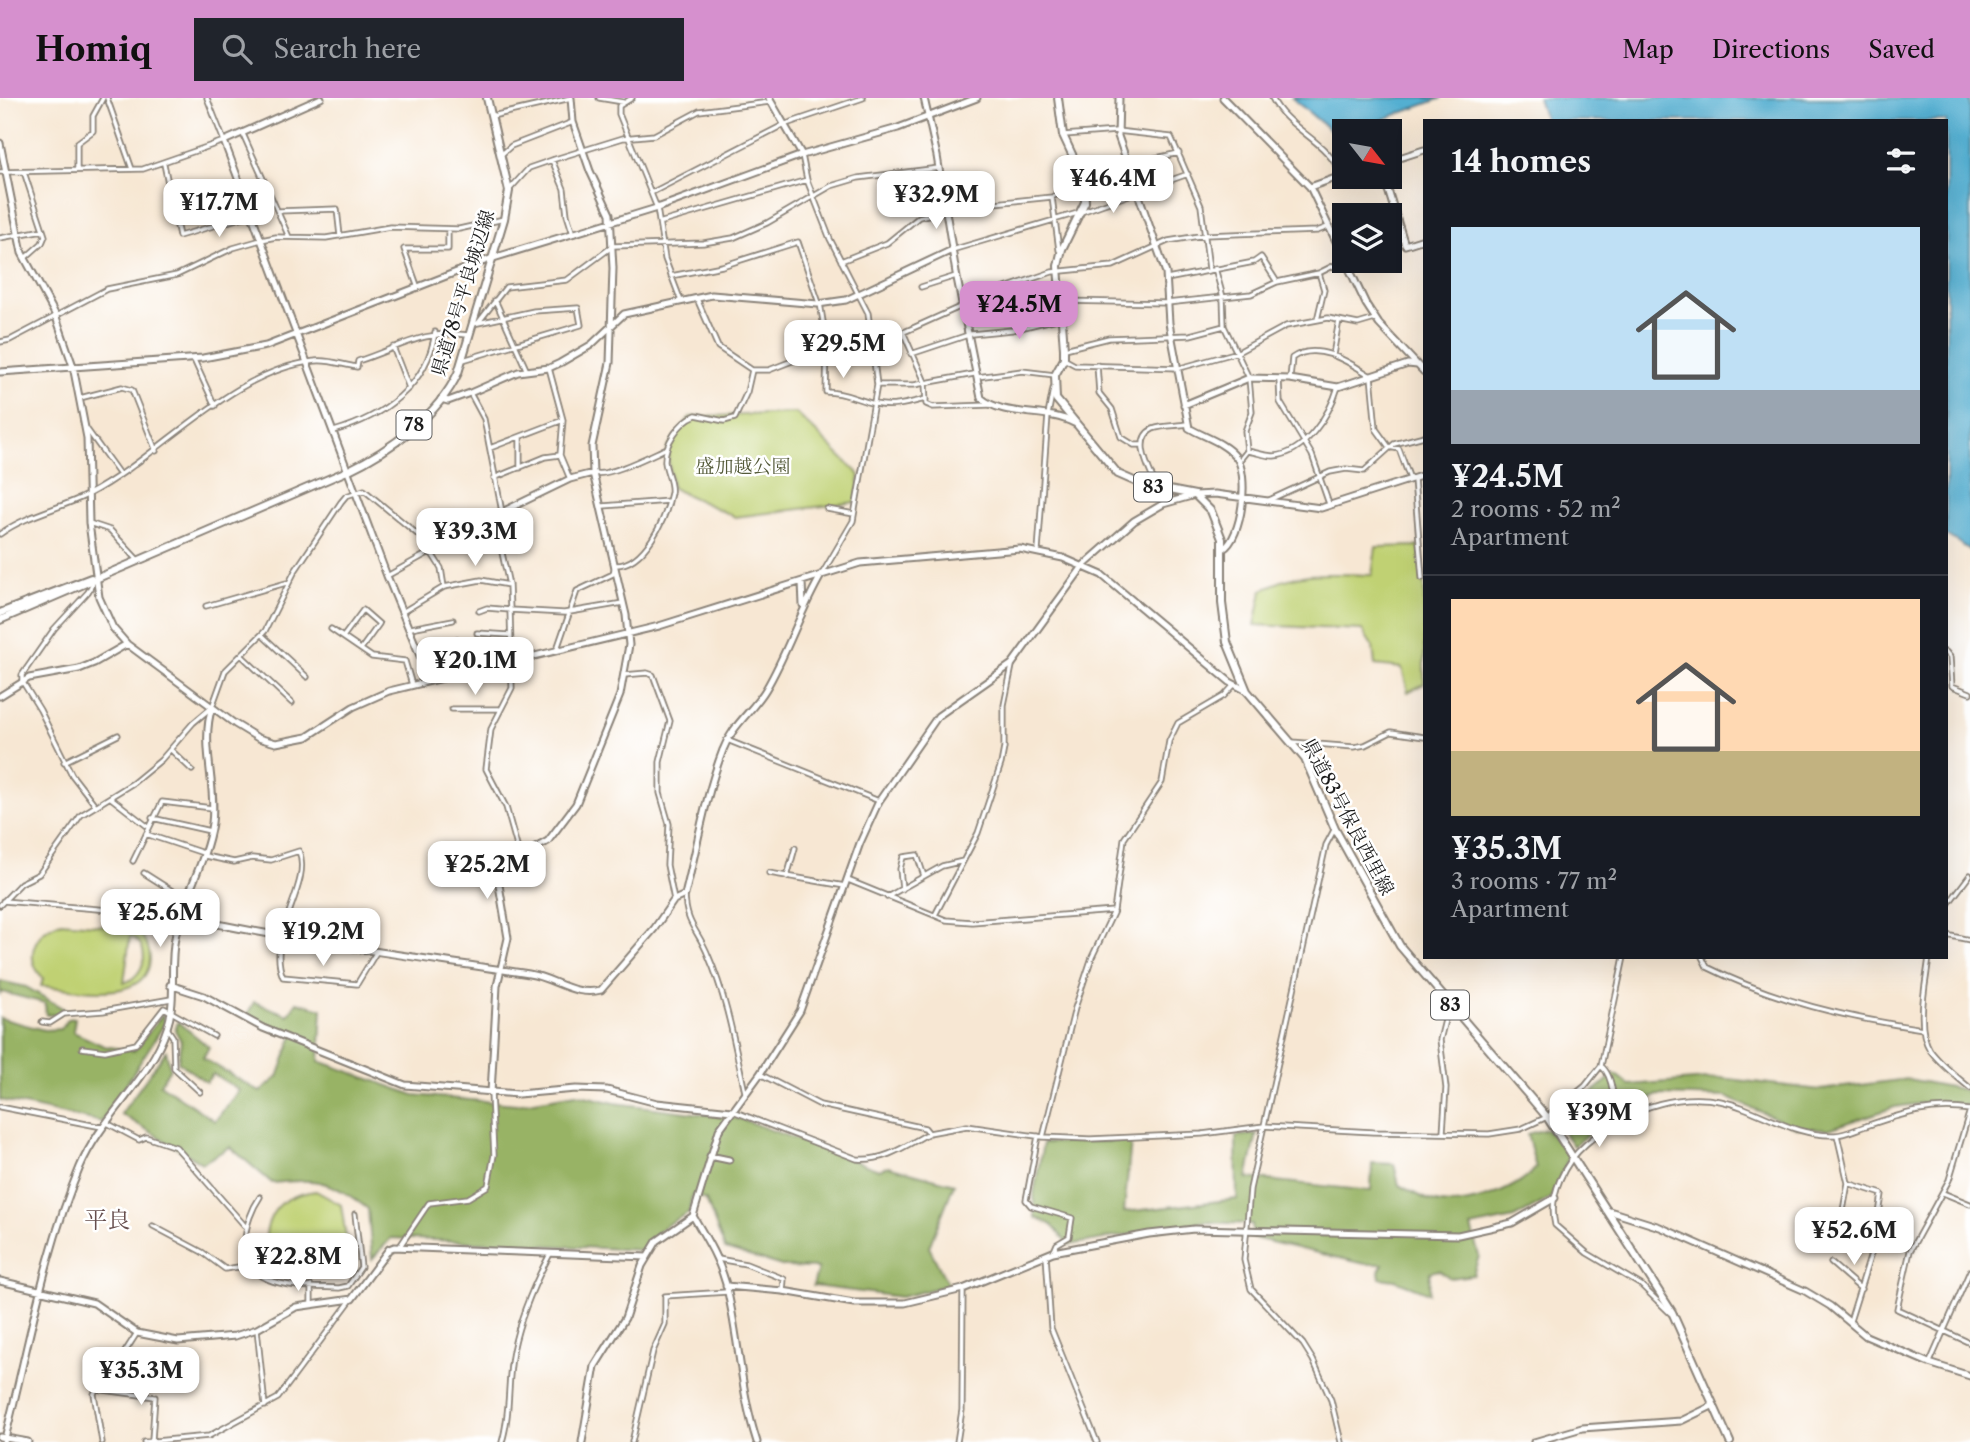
<!DOCTYPE html>
<meta charset="utf-8">
<style>
:root{--surface:#171b24;--page:#20242c;--text:#f1f3f6;--muted:#9ea1a6;--line:#363941;--accent:#d690ce}
body{margin:0;font-family:"Libre Caslon Text","Noto Serif JP",serif;background:var(--page);color:var(--text);height:100vh;display:flex;flex-direction:column;font-size:26px;white-space:nowrap}
*{box-sizing:border-box;margin:0}
p{font-size:23px;color:var(--muted)}
.icon{flex:none;width:38px;height:38px;fill:none;stroke:currentColor;stroke-width:2;stroke-linecap:round;stroke-linejoin:round}
.map{position:relative;flex:1;overflow:hidden}
.side{position:absolute;left:1423px;top:21px;width:525px;height:840px;display:flex;flex-direction:column;background:var(--surface);border-radius:0px;box-shadow:0 7px 28px #0002}
.side>*{flex:none}
.needle{width:46px;rotate:121deg}
.fabs{position:absolute;left:1332px;top:21px;display:grid;gap:14px}
.fabs a{display:grid;place-items:center;width:70px;height:70px;border-radius:0px;background:var(--surface);box-shadow:0 7px 28px #0002;font-size:35px}
.price{position:absolute;translate:-50% -60px;padding:0 16px;border-radius:14px;background:#fff;color:#222;font-size:23px;line-height:46px;filter:drop-shadow(0 2px 4px #0008)}
.price::after{content:'';position:absolute;left:50%;top:42px;width:21px;height:16px;margin-left:-10px;background:inherit;clip-path:polygon(0 0,100% 0,50% 100%)}
.price.active{background:var(--accent);color:#111}
ul{padding:0;list-style:none}
li{display:grid;align-content:center;gap:14px;height:371px;padding:0 28px}
li+li{border-top:2px solid var(--line)}
li span{display:grid;place-items:center;height:217px;border-radius:0px;color:#555}
li>.icon{margin-inline-start:auto}
span .icon{width:126px;height:126px;fill:#fffc;stroke-width:1}
li b{font-size:30px}
h2{display:flex;justify-content:space-between;align-items:center;height:84px;padding:0 28px;font-size:30px}
header{display:flex;align-items:center;gap:42px;box-sizing:border-box;height:98px;padding:0 35px;background:var(--accent);color:#111}
header strong{font-size:33px}
nav{display:flex;gap:38px;margin-inline-start:auto;font-size:24px}
.search{width:490px;height:63px;background:var(--page);display:flex;align-items:center;gap:18px;box-sizing:border-box;padding:0 24px;border-radius:0px;color:var(--muted);font-size:26px}
.map>svg:first-child{display:block}
</style>
<header>
<strong>Homiq</strong>
<div class="search"><svg class="icon" aria-label="search" viewBox="0 0 24 24"><circle cx="10" cy="10" r="6"/><path d="M15 15l6 6"/></svg>Search here</div>
<nav><a>Map</a><a>Directions</a><a>Saved</a></nav>
</header>
<div class="map">
<svg width="1970" height="1344" viewBox="0 0 1970 1344">
<rect width="100%" height="100%" fill="#fff"/>
<filter id="ink" filterUnits="userSpaceOnUse"><feTurbulence type="fractalNoise" baseFrequency=".0143" numOctaves="2"/><feDisplacementMap in="SourceGraphic" scale="14" xChannelSelector="R" yChannelSelector="G"/><feConvolveMatrix kernelMatrix="1 2 1 2 8 2 1 2 1" color-interpolation-filters="sRGB"/></filter>
<filter id="wash" filterUnits="userSpaceOnUse"><feTurbulence type="fractalNoise" baseFrequency=".00686" numOctaves="4" result="noise"/><feDisplacementMap in="SourceGraphic" scale="28" xChannelSelector="R" yChannelSelector="G"/><feGaussianBlur stdDeviation="1.57" result="paint"/><feColorMatrix in="noise" values="0 0 0 0 0 0 0 0 0 0 0 0 0 0 0 0 0 1.4 0 .05"/><feComposite in="paint" operator="in"/></filter>
<g filter="url(#wash)">
<rect width="100%" height="100%" fill="#f7e7d3"/>
<path fill="#c0d173" stroke="#6e7648" stroke-width="2" fill-rule="evenodd" d="M 796,315 L 860,377 L 856,404 L 735,419 L 672,390 L 667,350 L 690,319 Z
M 1419,448 L 1424,481 L 1424,586 L 1408,594 L 1402,570 L 1375,567 L 1373,549 L 1362,532 L 1255,527 L 1262,493 C 1295,471 1335,476 1372,477 L 1376,449 Z
M 61,824 L 144,831 L 141,837 C 148,846 152,856 149,868 C 140,906 70,890 41,888 L 43,880 C 22,858 36,833 61,824 ZM 130,838 C 152,847 146,878 124,885 Z
M 316,1093 L 341,1107 L 350,1165 L 340,1176 L 280,1170 L 265,1150 C 265,1114 281,1097 316,1093 Z"/>
<path fill="#98b365" stroke="#5a6840" stroke-width="2" d="M 0,883 L 26,889 L 64,911 L 59,916 L 46,917 L 45,905 L 2,894 L 0,896 Z
M 254,904 L 288,917 L 297,904 L 322,911 L 319,963 L 414,997 L 516,1006 L 576,996 L 615,1005 L 741,1021 L 879,1072 L 888,1068 L 954,1086 L 929,1149 L 948,1187 L 901,1199 L 813,1188 L 818,1170 L 785,1169 L 725,1151 L 706,1102 L 692,1097 L 689,1114 L 663,1129 L 642,1152 L 391,1140 L 372,1161 L 368,1111 C 330,1082 319,1080 272,1085 L 230,1049 L 202,1065 L 121,1016 L 166,953 L 170,970 L 160,986 L 215,1023 L 239,992 L 213,976 L 206,984 L 178,964 L 181,943 L 175,932 L 178,924 L 209,949 L 203,960 L 260,994 L 278,979 L 293,937 L 247,917 Z
M 163,916 L 165,925 L 102,1024 L 0,1002 L 0,920 L 44,932 L 61,931 L 67,921 L 75,920 L 73,934 L 104,948 L 134,953 Z
M 1615,976 L 1629,987 L 1721,980 L 1820,992 L 1908,981 L 1965,992 L 1970,998 L 1970,1008 L 1939,1003 L 1895,1009 L 1829,1031 L 1796,1029 L 1726,999 L 1658,997 L 1604,1024 L 1573,1048 L 1557,1024 Z
M 1547,1031 L 1569,1059 L 1551,1100 L 1514,1120 L 1471,1129 L 1479,1158 L 1473,1177 L 1450,1180 L 1439,1172 L 1430,1174 L 1429,1195 L 1395,1182 L 1380,1180 L 1379,1173 L 1383,1166 L 1365,1166 L 1253,1140 L 1252,1126 L 1202,1124 L 1069,1147 L 1052,1127 L 1035,1119 L 1034,1095 L 1043,1045 L 1131,1043 L 1124,1114 L 1237,1101 L 1236,1038 L 1257,1036 L 1247,1080 L 1371,1093 L 1372,1065 L 1394,1066 L 1399,1087 C 1409,1092 1419,1099 1429,1102 C 1460,1114 1514,1094 1536,1070 L 1527,1036 Z"/>
<path fill="#53afd1" stroke="#386676" stroke-width="2" d="M 1292,0 L 1442,0 L 1337,38 Z
M 1538,0 L 1970,0 L 1970,452 L 1946,437 L 1946,23 L 1545,23 Z"/>
</g>
<g filter="url(#ink)">
<g fill="none" stroke-linecap="round" stroke-linejoin="round">
<g stroke="#8a8278" stroke-width="7">
<path id="minor" d="M 107,0 L 132,71
M 599,0 L 623,4
M 632,0 L 619,8 L 619,16 L 657,110 L 665,161 L 681,203
M 1272,0 C 1288,33 1329,42 1341,78
M 492,18 L 571,0
M 243,36 L 289,139
M 1064,37 L 1117,33 L 1171,39 L 1201,108 L 1209,171
M 502,56 L 511,48 L 573,24
M 802,57 L 807,82 L 830,141 L 868,215 L 877,287 L 853,423 L 822,476
M 552,62 L 564,91 L 567,117 L 573,136
M 164,66 L 179,138 L 251,117
M 1128,66 L 1179,55
M 77,72 L 77,45 L 93,33 L 93,18 L 103,0
M 0,74 L 143,71 L 224,43 L 207,0
M 24,74 L 45,138 L 42,145 L 25,160
M 510,91 L 529,70 L 555,61 L 623,40 L 654,37 L 699,13 L 770,4
M 651,95 L 783,27 L 863,0
M 1052,99 L 1059,152
M 278,113 L 337,111 L 340,138
M 662,124 L 807,82
M 0,140 L 43,132
M 952,152 L 1081,114 L 1188,76
M 841,163 L 887,145 L 919,119 L 965,108 L 1052,99 L 1126,62
M 1215,170 L 1223,199 L 1224,228 L 1249,280 L 1252,314 L 1245,333 L 1247,353 L 1239,363
M 671,178 L 722,168 L 798,144 L 819,205
M 1167,181 L 1254,164 L 1261,159 L 1277,184
M 921,189 L 956,178
M 418,190 L 404,151 L 448,151 L 448,131
M 697,201 L 718,249 L 752,272 L 769,272 L 841,244 L 904,234 L 962,208
M 495,202 L 527,273
M 1062,203 L 1167,205 L 1251,196 L 1277,184 L 1319,175 L 1343,163
M 820,205 L 827,248 L 826,294 C 845,294 857,302 875,306 C 893,310 909,305 926,301
M 962,205 L 1052,174 L 1113,168 L 1168,143 L 1205,137 L 1317,133 L 1328,129
M 1317,222 L 1324,192 L 1319,175
M 473,226 L 478,225 L 506,189 L 567,182 L 613,148 L 703,145 L 733,140 L 767,125 L 831,88 L 858,80 L 939,70
M 903,234 L 925,284 L 926,306 L 933,309 L 990,307
M 0,244 L 10,242 L 107,191 L 177,177 L 233,150 L 261,142 L 276,139 L 326,140 L 390,129 L 459,131 L 504,121
M 393,249 L 409,290
M 1065,251 L 1109,240 L 1190,237 L 1224,228
M 911,256 L 971,236 L 1012,232 L 1061,220
M 1333,257 L 1339,222
M 1064,261 L 1075,267 L 1180,270 L 1238,254 L 1286,228 L 1328,220 L 1358,226 L 1375,221
M 194,262 L 215,308
M 463,262 L 581,227 L 578,210 L 534,213 L 478,225
M 1097,267 L 1099,295 L 1112,311 L 1121,339 L 1134,347 L 1143,347
M 549,270 L 563,322 L 560,357 L 570,381
M 977,279 L 1022,273 L 1055,277
M 1279,281 L 1280,304 L 1312,357 L 1329,406
M 1290,281 L 1292,260 C 1317,242 1350,265 1371,278 L 1376,331 L 1389,349 L 1399,351 L 1410,381
M 877,287 L 914,287 L 974,276
M 80,300 L 122,289 L 132,292 L 156,353
M 86,330 L 120,377
M 334,333 C 382,319 428,288 435,234
M 490,350 L 563,322
M 1247,353 C 1255,354 1265,358 1274,358 C 1305,356 1330,316 1338,289
M 520,370 L 520,339
M 594,375 C 609,379 651,357 667,350
M 494,380 L 545,359 L 560,357
M 1414,381 L 1422,480
M 1156,388 C 1151,374 1131,341 1153,331 C 1163,327 1177,328 1187,326
M 1267,403 L 1330,374 L 1346,371 L 1364,373 L 1394,346 L 1424,338
M 603,408 L 669,403
M 827,411 L 854,416
M 89,425 L 110,432 L 137,461
M 0,436 C 26,417 59,411 87,397 C 162,358 229,273 315,263 C 328,261 343,267 357,269 L 358,263 C 399,250 423,231 468,237
M 1038,453 L 1048,317 L 1053,291
M 387,478 L 502,414 L 484,321 L 470,295
M 94,483 L 88,494 L 54,531 L 22,577 L 22,583 L 40,612 L 72,677 L 96,708
M 206,508 L 286,485
M 404,513 L 444,489 L 481,482 L 509,487
M 479,513 L 487,510 L 510,512 L 509,487 L 494,418
M 411,530 L 453,522
M 331,531 L 372,559 L 405,563 L 412,587
M 477,535 L 509,537
M 262,537 L 307,579
M 343,539 L 363,512 L 379,526 L 361,551
M 557,551 L 577,493 L 613,476 L 615,467 C 644,468 666,421 671,395 C 673,385 666,374 665,364 C 664,346 680,323 696,317 L 724,323 L 735,320 L 747,294 L 752,272
M 1946,554 L 1950,559 L 1952,588 L 1970,595
M 241,557 L 292,605
M 624,577 L 647,575 L 653,577 L 670,623 L 660,664 L 660,695 L 669,726 L 667,767 L 674,802
M 430,582 L 447,548 L 457,541
M 452,611 L 499,611
M 727,642 L 879,703
M 1292,644 L 1354,649 L 1365,647 L 1391,634 L 1424,639
M 171,652 L 192,672
M 64,664 L 118,637
M 111,700 L 147,728
M 152,720 L 210,733
M 1334,732 L 1326,747 L 1250,1091 L 1244,1162 L 1251,1191 L 1303,1246 L 1313,1262 L 1331,1302 L 1341,1344
M 146,736 L 203,755
M 205,758 L 234,764 L 252,760 L 271,762 L 299,753 C 313,787 265,837 283,879 L 357,886 L 377,853
M 520,759 L 506,709 L 486,671 L 491,631 L 512,590 L 510,512 L 564,515 L 623,505
M 133,763 L 162,704 L 212,710
M 144,775 L 185,801
M 769,775 L 845,788
M 787,779 L 795,750
M 848,782 L 946,822 L 972,824 L 1114,813
M 902,791 L 900,771 L 903,759 L 917,757 L 924,778
M 685,797 C 686,827 698,832 708,857 C 727,900 735,948 745,994
M 887,799 L 942,768 L 963,763
M 3,803 L 180,818
M 0,807 L 21,785 L 39,776 L 81,717 L 133,685 L 161,662 L 193,625 L 212,609 L 225,573 L 265,533 L 295,473 L 341,404 L 346,398 L 364,392 L 422,440 L 441,470 L 444,489
M 1946,809 L 1970,777
M 935,817 L 978,735 L 1001,666 L 1004,650 L 1004,607 L 1012,568
M 1946,837 L 1970,842
M 1702,859 L 1707,869 C 1775,903 1848,920 1923,931
M 1929,859 C 1926,886 1915,928 1930,952 C 1940,966 1957,979 1970,990
M 42,924 L 50,925 L 64,916 L 103,913 L 171,901
M 167,930 L 173,939 L 174,970 L 200,994
M 82,950 L 105,953 L 136,946 L 164,910 L 214,938
M 760,976 L 820,1007 L 925,1030 L 929,1035 L 967,1028 L 1043,1039 L 1090,1041 L 1202,1036 L 1264,1028 L 1373,1034 L 1489,1036 L 1521,1031 L 1547,1019 L 1585,988 L 1601,968
M 0,1009 L 102,1029
M 1970,1012 L 1949,1082 L 1910,1153 L 1897,1211 L 1970,1245
M 733,1013 L 857,1061 C 884,1064 907,1047 929,1035
M 107,1025 L 139,1042 L 146,1039 L 176,1049 L 245,1128
M 1613,1026 C 1614,1008 1615,979 1601,968 L 1624,859
M 1443,1034 L 1446,990 L 1440,942 L 1449,906
M 1038,1038 L 1026,1102 L 1031,1108 L 1072,1120 L 1069,1139 L 1057,1146 L 1054,1153
M 1043,1039 L 1075,910 L 1092,859 L 1114,813 L 1124,741 L 1162,684 L 1169,643 L 1178,625 L 1224,598 L 1234,587
M 1848,1085 L 1882,1096 L 1875,1143 L 1850,1223
M 1943,1095 L 1970,1106
M 260,1099 C 244,1122 234,1167 267,1181 C 288,1190 317,1189 339,1190 L 348,1188 L 361,1169 L 355,1116
M 153,1128 L 202,1154 L 225,1171 L 252,1167
M 1805,1136 L 1842,1118 L 1848,1085 L 1837,1037
M 400,1148 L 429,1105 L 468,1100 L 488,1088 L 494,1057 L 491,995
M 1046,1157 L 1051,1230 L 1097,1344
M 718,1161 L 746,1166 L 784,1181 L 783,1193
M 1831,1165 L 1861,1191
M 311,1188 L 311,1205
M 1670,1215 L 1641,1187 L 1587,1155 L 1555,1127 C 1548,1097 1564,1065 1586,1046 C 1629,1008 1688,988 1744,1010 C 1775,1022 1800,1038 1835,1037 C 1845,1037 1856,1031 1866,1028 C 1901,1016 1932,1006 1970,1012
M 257,1231 L 265,1308
M 1930,1264 L 1970,1173
M 110,1292 L 121,1260 L 137,1235
M 102,1344 L 94,1296 L 96,1291 L 155,1299 L 152,1342
M 144,1344 L 209,1338 L 278,1300 L 351,1202
M 502,1344 C 511,1314 507,1283 513,1253 C 520,1219 534,1186 550,1156
M 632,1344 L 653,1253 L 665,1226 L 665,1198 L 727,1194
M 957,1344 L 962,1312 L 963,1191"/>
</g>
<g stroke="#8a8278" stroke-width="9">
<path id="tertiary" d="M 321,0 L 224,43 L 387,478 L 430,582
M 924,0 L 937,58 L 956,175 L 981,300 C 1004,320 1046,310 1074,325
M 1119,0 L 1118,38 L 1166,175 L 1169,225 L 1189,330 C 1204,339 1224,344 1236,359 C 1250,376 1242,441 1223,451
M 1223,0 L 1310,89 L 1366,206 L 1379,226 L 1424,274
M 0,45 L 22,155 L 55,216 L 73,268 L 87,340 L 89,425 L 99,499 L 113,530 L 127,546 L 235,626 L 258,640 L 276,645 L 307,639 L 353,609 L 389,593 L 659,528 L 860,465 L 1020,451 L 1063,460 L 1102,477 L 1230,584 L 1247,593
M 1390,63 L 1424,52
M 1384,79 L 1405,147 L 1424,141
M 1310,89 L 1344,77
M 0,274 L 203,260 L 266,248 L 490,161 L 660,109 L 802,57
M 441,301 L 448,303 L 470,295 L 518,274 L 549,270 L 560,265 L 591,247 L 624,216 L 712,197 L 818,206 L 846,202 L 952,152
M 1184,307 L 1249,280 L 1290,281 L 1338,289 L 1408,266 L 1417,267
M 502,414 L 570,381 L 593,375
M 802,484 L 803,507
M 0,598 L 29,580 L 79,571 L 94,565 L 127,546
M 180,818 C 295,844 412,858 529,876 C 555,880 574,899 601,892 L 654,831 L 674,802 L 685,797 C 697,750 705,698 723,652 C 732,627 753,613 766,591 C 788,554 800,513 822,476
M 170,887 L 204,898 L 263,930 L 405,987 L 518,996 L 576,991 L 607,992 L 657,1005 L 732,1013
M 491,995 L 497,888 L 508,840 L 498,781 L 505,767 L 548,743 L 576,706 L 620,597 L 629,547 L 626,517 L 593,375 L 592,348 L 610,265 L 613,170 L 610,116 L 590,73 L 573,24 L 571,0
M 710,1058 L 729,1062
M 1606,1112 L 1660,1129 L 1805,1193 L 1830,1208 L 1866,1238 L 1929,1265 L 1970,1278
M 693,1118 C 706,1140 719,1161 726,1186 C 739,1238 740,1292 757,1344
M 0,1183 L 94,1205 L 137,1235 L 178,1243 L 235,1238 L 257,1231 L 296,1209 L 352,1201 L 389,1151 L 394,1149 L 647,1159
M 726,1188 L 783,1193 L 854,1205 L 905,1205 L 963,1191 L 1053,1154 L 1149,1136 L 1194,1131 L 1458,1137 L 1512,1125 L 1555,1100
M 0,1339 L 28,1344
M 4,1344 C 28,1253 43,1156 80,1069 C 101,1019 151,980 167,930 C 177,902 169,869 175,840 C 182,801 206,765 212,725 C 217,687 200,646 212,609
M 582,1344 L 595,1268 L 625,1220 L 642,1168 L 657,1143 L 693,1118 L 719,1032 L 760,976 L 800,913 L 860,745 L 879,703 L 938,618 L 1012,566 L 1084,467 L 1134,423 L 1163,406 L 1195,397 L 1215,396 L 1321,410 L 1424,377
M 1534,1344 L 1582,1330 L 1681,1323 L 1714,1307"/>
</g>
<g stroke="#8a8278" stroke-width="9">
<path id="secondary" d="M 769,0 L 802,57 L 898,30 L 977,0"/>
</g>
<g stroke="#8a8278" stroke-width="10">
<path id="primary" d="M 1058,0 L 1063,37 L 1084,82 L 1085,104 L 1062,151 L 1058,168 L 1064,251 L 1064,261 L 1055,277 L 1056,301 L 1118,376 L 1143,387 L 1195,397 L 1211,413 L 1222,441 L 1222,505 L 1227,544 L 1247,593 L 1305,661 L 1335,731 L 1400,848 L 1547,1019 L 1672,1214 L 1730,1344
M 0,515 L 91,480
M 0,522 L 347,373 C 389,353 438,318 458,275 L 504,121 L 509,93 L 487,0"/>
</g>
<use href="#minor" stroke="#fff" stroke-width="3.5"/>
<use href="#tertiary" stroke="#fff" stroke-width="5"/>
<use href="#secondary" stroke="#fff" stroke-width="5"/>
<use href="#primary" stroke="#fff" stroke-width="6"/>
</g>
</g>
<g text-anchor="middle" dominant-baseline="central" stroke-width="5" stroke-linejoin="round" paint-order="stroke">
<g fill="#fff" stroke="#606060" stroke-width="2">
<rect x="396.5" y="312.5" width="35" height="29" rx="5"/>
<rect x="1134" y="374.5" width="38" height="29" rx="5"/>
<rect x="1431" y="892.5" width="38" height="29" rx="5"/>
</g>
<g font-size="18" font-weight="bold" fill="#1c1c1c">
<text x="414" y="327">78</text>
<text x="1153" y="389">83</text>
<text x="1450" y="907">83</text>
</g>
<g font-size="19" fill="#1c1c1c" stroke="#fff">
<text transform="translate(463 195) rotate(-73)">県道78号平良城辺線</text>
<text transform="translate(1348 719) rotate(62)">県道83号保良西里線</text>
</g>
<g font-size="19" fill="#555b3a" stroke="#fff">
<text x="743" y="368">盛加越公園</text>
</g>
<g font-size="23" fill="#674f4e" stroke="#fff">
<text x="107" y="1122">平良</text>
</g>
</g>
</svg>
<div class="fabs">
<a><svg class="needle" viewBox="-14 -14 28 28"><path d="M0-13l5 13h-10z" fill="#e53935"/><path d="M0 13l5-13h-10z" fill="#9ea1a6"/></svg></a>
<a><svg class="icon" aria-label="layers" viewBox="0 0 24 24"><path d="M12 4l9 5-9 5-9-5zM3 14l9 5 9-5"/></svg></a>
</div>
<b class="price" style="left:1113px;top:117px">¥46.4M</b>
<b class="price" style="left:936px;top:133px">¥32.9M</b>
<b class="price" style="left:219px;top:141px">¥17.7M</b>
<b class="price active" style="left:1019px;top:243px">¥24.5M</b>
<b class="price" style="left:843px;top:282px">¥29.5M</b>
<b class="price" style="left:475px;top:470px">¥39.3M</b>
<b class="price" style="left:475px;top:599px">¥20.1M</b>
<b class="price" style="left:487px;top:803px">¥25.2M</b>
<b class="price" style="left:160px;top:851px">¥25.6M</b>
<b class="price" style="left:323px;top:870px">¥19.2M</b>
<b class="price" style="left:1599px;top:1051px">¥39M</b>
<b class="price" style="left:1854px;top:1169px">¥52.6M</b>
<b class="price" style="left:298px;top:1195px">¥22.8M</b>
<b class="price" style="left:141px;top:1309px">¥35.3M</b>
<section class="side">
<h2>14 homes<svg class="icon" aria-label="filters" viewBox="0 0 24 24"><path d="M4 7h16M4 17h16"/><circle cx="9" cy="7" r="2"/><circle cx="15" cy="17" r="2"/></svg></h2>
<ul>
<li><span style="background:linear-gradient(#bfe0f5 75%,#9aa5b1 0)"><svg class="icon" aria-label="home" viewBox="0 0 24 24"><path d="M3 11l9-7 9 7M6 9v11h12V9"/></svg></span><div><b>¥24.5M</b><p>2 rooms · 52 m²</p><p>Apartment</p></div></li>
<li><span style="background:linear-gradient(#ffd9b3 70%,#c2b280 0)"><svg class="icon" aria-label="home" viewBox="0 0 24 24"><path d="M3 11l9-7 9 7M6 9v11h12V9"/></svg></span><div><b>¥35.3M</b><p>3 rooms · 77 m²</p><p>Apartment</p></div></li>
</ul>
</section>
</div>
